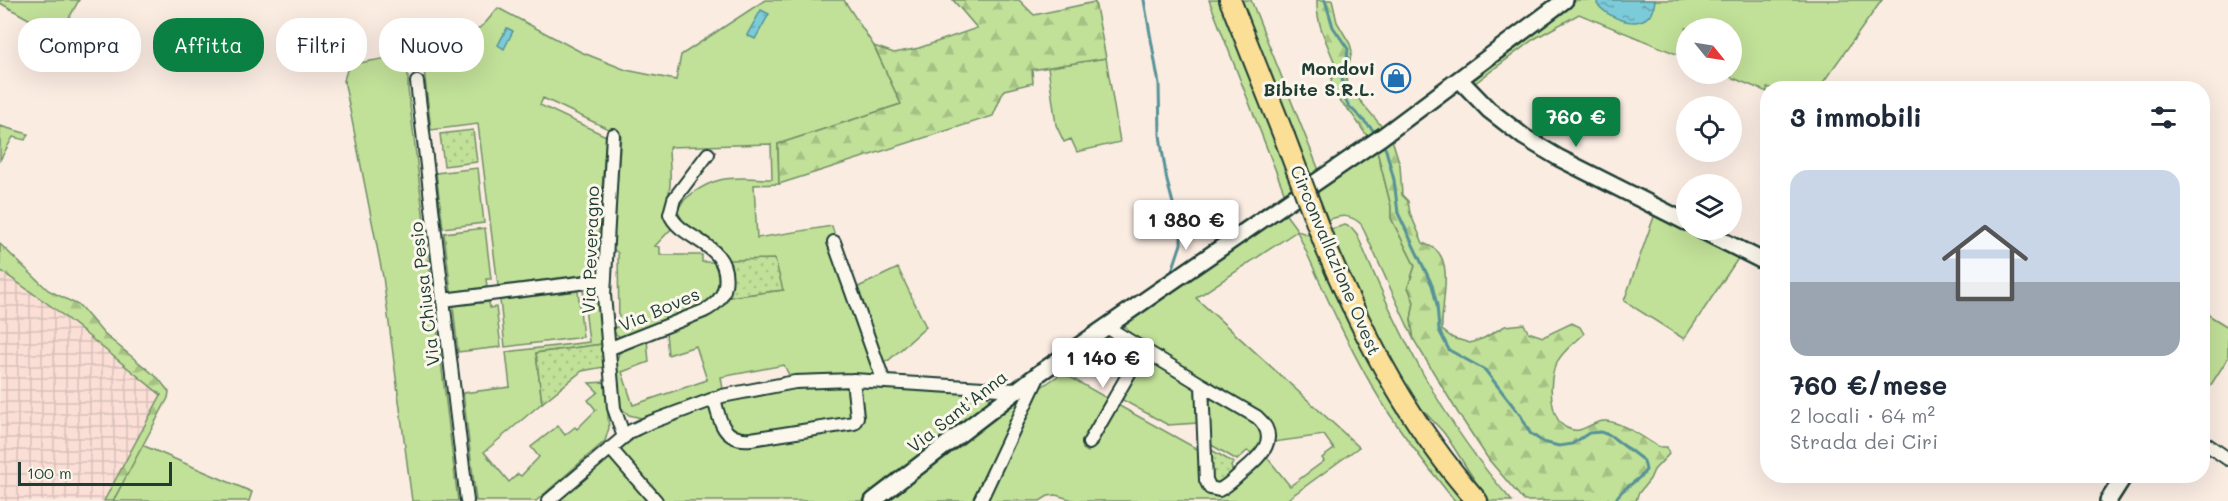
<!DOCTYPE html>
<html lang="it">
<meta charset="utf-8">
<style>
:root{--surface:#fff;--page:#f6f6f7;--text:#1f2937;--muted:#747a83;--line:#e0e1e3;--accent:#0b8043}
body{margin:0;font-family:Mali,sans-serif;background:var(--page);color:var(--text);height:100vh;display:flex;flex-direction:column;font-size:22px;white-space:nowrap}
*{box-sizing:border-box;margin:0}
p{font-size:20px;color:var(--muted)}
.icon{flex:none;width:33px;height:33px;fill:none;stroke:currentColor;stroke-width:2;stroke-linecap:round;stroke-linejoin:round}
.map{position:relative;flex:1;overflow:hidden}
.side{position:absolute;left:1760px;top:81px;width:450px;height:402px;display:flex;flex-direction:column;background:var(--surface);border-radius:24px;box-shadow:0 6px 24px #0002}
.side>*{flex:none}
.top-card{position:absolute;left:18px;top:18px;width:570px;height:54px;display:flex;gap:12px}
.needle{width:39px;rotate:120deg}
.fabs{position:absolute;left:1676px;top:18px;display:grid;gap:12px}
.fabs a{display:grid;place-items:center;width:66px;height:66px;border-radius:50%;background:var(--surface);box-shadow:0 6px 24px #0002;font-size:30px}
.scale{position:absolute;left:18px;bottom:15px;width:154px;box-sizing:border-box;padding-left:6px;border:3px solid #1f3d34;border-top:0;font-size:16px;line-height:21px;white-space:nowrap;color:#1f3d34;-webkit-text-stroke:4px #fbf7ec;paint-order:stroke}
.price{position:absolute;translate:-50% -51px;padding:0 14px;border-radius:6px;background:#fff;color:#222;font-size:20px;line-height:39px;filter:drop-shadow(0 2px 3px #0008)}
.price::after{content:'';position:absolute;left:50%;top:36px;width:18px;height:14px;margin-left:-9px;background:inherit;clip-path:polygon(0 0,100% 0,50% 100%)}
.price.on{background:var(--accent);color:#fff}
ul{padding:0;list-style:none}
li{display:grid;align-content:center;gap:12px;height:318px;padding:0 30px}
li+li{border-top:2px solid var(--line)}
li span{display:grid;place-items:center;height:186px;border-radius:18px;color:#555}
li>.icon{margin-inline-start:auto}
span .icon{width:108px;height:108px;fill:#fffc;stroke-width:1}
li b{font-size:26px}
h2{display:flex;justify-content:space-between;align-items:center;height:72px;padding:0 30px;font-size:26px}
.pill{padding:0 21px;border-radius:24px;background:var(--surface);box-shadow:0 6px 24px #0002;font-size:21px;line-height:54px}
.pill.on{background:var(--accent);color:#fff}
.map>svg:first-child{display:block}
</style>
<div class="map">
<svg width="2228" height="501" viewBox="0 0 2228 501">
<defs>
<pattern id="industrial-grid" width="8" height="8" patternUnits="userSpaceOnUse" patternTransform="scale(1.5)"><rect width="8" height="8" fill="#fbdfd6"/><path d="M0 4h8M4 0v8" fill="none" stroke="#d7c0b8"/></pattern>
<pattern id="forest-firs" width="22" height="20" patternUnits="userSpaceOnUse" patternTransform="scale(1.5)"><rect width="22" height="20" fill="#c1e098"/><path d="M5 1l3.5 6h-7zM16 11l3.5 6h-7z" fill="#a5c184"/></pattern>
<pattern id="park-dots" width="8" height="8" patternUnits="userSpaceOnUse" patternTransform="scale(1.5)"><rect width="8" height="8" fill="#c1e098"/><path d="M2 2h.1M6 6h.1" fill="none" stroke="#a5c184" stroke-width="1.8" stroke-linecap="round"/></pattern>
<pattern id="water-ripples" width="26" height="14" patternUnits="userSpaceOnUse" patternTransform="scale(1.5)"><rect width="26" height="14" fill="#7ccbd9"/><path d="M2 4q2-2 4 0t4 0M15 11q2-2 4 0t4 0" fill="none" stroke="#65a6b1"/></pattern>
</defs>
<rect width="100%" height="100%" fill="#fbece2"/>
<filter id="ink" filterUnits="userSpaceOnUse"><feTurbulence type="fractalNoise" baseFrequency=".0167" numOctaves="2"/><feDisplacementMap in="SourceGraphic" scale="12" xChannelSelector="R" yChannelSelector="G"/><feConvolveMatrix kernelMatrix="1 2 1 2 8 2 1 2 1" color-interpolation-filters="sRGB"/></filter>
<g filter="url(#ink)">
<path fill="url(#industrial-grid)" d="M 0,270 L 55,309 L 161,395 L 104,501 L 0,501 Z"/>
<path fill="#c1e098" stroke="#708e66" stroke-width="1.5" d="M 0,0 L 79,0 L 59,36 L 0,3 Z
M 765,0 L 844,0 L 874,46 L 901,104 L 778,144 L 779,184 L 754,185 L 757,238 L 832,226 L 878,376 L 828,374 L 790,377 L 784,365 L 721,377 L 723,389 L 641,418 L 629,415 L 620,407 L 616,363 L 619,353 L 647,340 L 649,362 L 622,372 L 633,405 L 707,380 L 696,346 L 668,355 L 666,333 L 711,315 L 717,311 L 728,297 L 783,290 L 727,260 L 719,247 L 683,221 L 678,212 C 679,198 707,183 720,180 C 736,176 756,179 772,179 L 771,144 L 669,147 C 669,161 672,178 669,192 C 667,208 657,213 672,228 L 655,246 L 660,247 L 660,255 L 702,255 L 702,262 L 713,262 C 722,278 720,295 704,305 L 620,337 L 613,332 L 612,329 L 619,326 L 618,253 L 612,248 L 621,135 L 543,98 L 540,105 L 606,136 L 596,273 L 498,286 L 478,124 L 431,130 L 423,61 L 408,67 L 408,89 L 458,501 L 412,501 L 383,277 L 344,80 L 347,70 L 354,64 C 391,57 453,49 483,25 C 488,21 493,13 498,8 L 581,52 L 626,70 L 676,80 L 681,55 Z
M 1209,0 L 1220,0 L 1295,191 L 1286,197 Z
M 1241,0 L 1251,0 L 1320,173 L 1311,179 Z
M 1577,0 L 1882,0 L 1819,88 L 1767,88 L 1767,92 L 1723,74 L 1731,74 L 1731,28 L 1686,28 L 1686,58 L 1579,14 L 1534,39 L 1471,86 L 1469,80 Z
M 1106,58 L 1120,142 L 1077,152 L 1071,139 L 1064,142 L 1056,125 L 1048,67 Z
M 0,126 L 28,134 L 25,140 L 13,137 L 0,160 Z
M 1376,147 L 1391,206 L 1391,218 L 1415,266 L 1408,287 L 1414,302 L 1411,320 L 1414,340 L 1361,224 C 1350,214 1341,215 1328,220 L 1316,189 Z
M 478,168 L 484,223 L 443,228 L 436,173 Z
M 1656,211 L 1686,227 L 1686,230 L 1692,230 L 1741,254 L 1684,339 L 1624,301 Z
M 1284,212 L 1298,231 L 1311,236 C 1349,332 1397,423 1465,501 L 1455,501 C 1429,469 1403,436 1381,401 C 1348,348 1323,289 1297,231 L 1196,298 L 1359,447 L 1285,501 L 1076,501 L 1056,495 L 1048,496 L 1040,501 L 987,501 L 1040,388 L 1113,339 L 1133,351 L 1124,366 L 1110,347 L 1068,376 L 1110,400 L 1083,449 L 1088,452 L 1116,404 L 1199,450 L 1205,489 L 1266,456 L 1290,486 L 1324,461 L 1322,458 L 1334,449 L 1324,435 L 1274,442 C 1273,428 1269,420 1259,412 L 1130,334 L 1122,321 Z
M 1345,225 L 1352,228 L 1357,234 C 1397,331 1442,422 1512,501 L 1490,501 C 1472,480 1460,455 1444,433 C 1435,422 1424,413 1416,402 C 1379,348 1355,289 1331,229 Z
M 485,228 L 491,279 L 486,279 L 487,287 L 451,292 L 444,233 Z
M 898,268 L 926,327 L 889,360 L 881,362 L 854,289 Z
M 597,288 L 602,344 L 536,353 L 542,403 L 484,452 L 509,482 L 518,474 L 521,476 L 539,457 L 531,447 L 558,426 L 565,435 L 575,427 L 577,429 L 596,410 L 588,400 L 598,392 L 589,383 L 605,382 L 609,428 L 605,441 L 536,501 L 476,501 L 463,393 L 510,387 L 506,352 L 589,342 L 583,290 Z
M 578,291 L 583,337 L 505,347 L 500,300 Z
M 489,302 L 490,308 L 496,307 L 501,347 L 458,352 L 453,306 Z
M 2202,311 L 2228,327 L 2228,358 L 2202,399 Z
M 1143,356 L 1187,382 L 1195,389 L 1198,423 L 1168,425 L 1119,398 Z
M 851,385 L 853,419 L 742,436 L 726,426 L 718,403 L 790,389 Z
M 856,385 L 987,395 L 992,400 L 863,501 L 662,501 L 618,450 L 647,430 L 712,404 L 736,440 L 856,427 Z
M 1212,397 L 1259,426 L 1262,440 L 1255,454 L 1247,451 L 1237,460 L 1208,443 L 1208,404 Z
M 1018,399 L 1019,403 L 972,501 L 883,501 Z
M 142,445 L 252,492 L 249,501 L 113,501 Z
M 611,456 L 650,501 L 559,501 Z"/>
<path fill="url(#forest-firs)" stroke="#708e66" stroke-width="1.5" d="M 953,0 L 1019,0 L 1034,15 L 1095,2 L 1106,58 L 1032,70 L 1033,83 L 1004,90 L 993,116 L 779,184 L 778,144 L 901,104 L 874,46 L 894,53 L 919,48 L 977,28 Z
M 1317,0 L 1332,0 L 1337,22 L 1350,44 L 1352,51 L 1346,77 L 1347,85 L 1384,129 L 1370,139 C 1362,131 1358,121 1351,113 C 1344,104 1334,99 1331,88 C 1329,78 1337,70 1334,61 C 1326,41 1316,23 1317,0 Z
M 1391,136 L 1400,165 L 1402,195 L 1408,201 L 1410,213 L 1423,243 C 1427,245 1433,247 1436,250 C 1454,265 1440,309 1442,330 L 1453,338 L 1470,343 L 1484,338 L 1505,326 L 1524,324 L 1528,332 L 1543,337 L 1572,323 L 1580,327 L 1584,334 C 1573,344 1559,354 1554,369 C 1549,385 1550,420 1567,428 C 1582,436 1591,420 1606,421 C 1622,422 1645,439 1659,447 L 1667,447 L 1669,454 L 1654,470 L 1650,479 L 1638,494 L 1636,501 L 1524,501 L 1489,460 L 1458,413 L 1414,340 L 1411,320 L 1414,302 L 1408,287 L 1415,266 L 1391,218 L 1391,206 L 1376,147 Z
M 0,244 L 48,290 L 80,306 L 104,334 L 158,378 L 169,392 L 168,398 L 113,501 L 104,501 L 161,395 L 55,309 L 0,270 Z"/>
<path fill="url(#park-dots)" stroke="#708e66" stroke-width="1.5" d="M 473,130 L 477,162 L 444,166 L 440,134 Z
M 775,259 L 783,290 L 728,297 L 731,283 L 727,260 Z
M 602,344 L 604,367 L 582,371 L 542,403 L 536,353 Z
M 1208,448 L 1234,463 L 1231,466 L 1233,473 L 1220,484 L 1214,484 L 1210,479 Z"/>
<path fill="url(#water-ripples)" stroke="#579297" stroke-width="1.5" d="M 1598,0 L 1655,0 C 1652,34 1613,23 1597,4 Z
M 761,10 L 769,14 L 755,39 L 747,35 Z
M 507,28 L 513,31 L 504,49 L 498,45 Z"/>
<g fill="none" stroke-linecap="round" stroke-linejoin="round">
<path stroke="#579297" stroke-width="3" d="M 1144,0 L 1159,84 L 1160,135 L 1163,156 L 1167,181 L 1181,233 L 1181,244 L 1171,274
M 1325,0 L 1333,27 L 1348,49 L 1347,59 L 1342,74 L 1343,95 L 1348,105 L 1377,134
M 1382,143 L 1386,150 L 1394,180 L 1398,213 L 1432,285 L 1437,305 L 1439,330 L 1449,350 L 1485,370 L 1521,416 L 1530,433 L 1543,442 L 1559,446 L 1572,444 L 1589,433 L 1601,432 L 1611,436 L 1644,461 L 1646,470 C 1638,483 1621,487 1615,501"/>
<g stroke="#1f3d34" stroke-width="16">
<path id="minor" d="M 417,82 L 467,501
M 613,135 L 604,295 L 614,408 L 624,437
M 834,242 L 884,382
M 443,300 L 604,280
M 1105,326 L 1202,385 L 1206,480 L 1210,488 L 1219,490 C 1228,486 1235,478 1242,472 C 1259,457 1282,439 1257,417 L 1202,385
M 608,349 L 704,311 C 714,306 723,298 725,286 C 732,242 680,241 670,214 L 674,199 L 708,154
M 714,398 C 719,420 723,442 751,439 L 854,423 L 857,417 L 853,380
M 2202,441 L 2228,459
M 1089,443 L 1143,349
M 610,448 L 656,501
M 548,501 L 631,431 L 646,424 L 722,396 L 795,382 L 853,380 L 1016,390
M 980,501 L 1040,373"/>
</g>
<g stroke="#1f3d34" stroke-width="20">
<path id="tertiary" d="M 1460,80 L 1489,110 L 1524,137 L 1559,158 L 1686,222
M 1701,230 L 1767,263
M 873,501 L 1041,372 L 1383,136 L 1565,0
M 2108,501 L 2124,476"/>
</g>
<g stroke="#1f3d34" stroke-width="24">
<path id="trunk" d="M 1230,0 L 1284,136
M 1327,250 C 1366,341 1411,426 1477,501"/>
</g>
<use href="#minor" stroke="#fbf7ec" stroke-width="12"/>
<use href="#tertiary" stroke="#fbf7ec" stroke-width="15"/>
<use href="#trunk" stroke="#fbdf96" stroke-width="20"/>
<g stroke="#1f3d34" stroke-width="24" stroke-linecap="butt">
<path id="trunk-bridge" d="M 1284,136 L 1327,250"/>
</g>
<use href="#trunk-bridge" stroke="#fbdf96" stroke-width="20"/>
</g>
</g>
<defs>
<g id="shop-ring" transform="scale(1.5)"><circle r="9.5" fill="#fbf7ec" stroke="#1f6fb2" stroke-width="1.5"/><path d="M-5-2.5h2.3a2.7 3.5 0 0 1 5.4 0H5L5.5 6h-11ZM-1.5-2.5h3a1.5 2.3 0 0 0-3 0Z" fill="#1f6fb2"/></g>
</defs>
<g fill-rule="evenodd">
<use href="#shop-ring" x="1396" y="78"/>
</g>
<g text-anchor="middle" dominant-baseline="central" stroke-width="6" stroke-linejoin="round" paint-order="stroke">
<g font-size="18" font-weight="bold" fill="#1f3d34" stroke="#fbf7ec" text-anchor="end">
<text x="1375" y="68">Mondovi<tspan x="1375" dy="21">Bibite S.R.L.</tspan></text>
</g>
<g font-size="18" fill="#1f3d34" stroke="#fbf7ec">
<text transform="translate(590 250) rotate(-88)">Via Peveragno</text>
<text transform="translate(1336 260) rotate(67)">Circonvallazione Ovest</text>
<text transform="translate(424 294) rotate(-97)">Via Chiusa Pesio</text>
<text transform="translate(659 309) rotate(-23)">Via Boves</text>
<text transform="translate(957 411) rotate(-38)">Via Sant'Anna</text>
</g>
</g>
</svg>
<div class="fabs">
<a><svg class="needle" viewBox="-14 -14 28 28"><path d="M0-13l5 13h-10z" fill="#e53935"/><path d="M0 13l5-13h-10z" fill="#747a83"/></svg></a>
<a><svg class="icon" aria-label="locate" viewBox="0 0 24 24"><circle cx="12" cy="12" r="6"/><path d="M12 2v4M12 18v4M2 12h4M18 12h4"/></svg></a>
<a><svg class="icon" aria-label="layers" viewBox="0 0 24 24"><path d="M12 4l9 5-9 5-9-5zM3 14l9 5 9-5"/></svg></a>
</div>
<div class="scale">100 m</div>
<b class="price on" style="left:1576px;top:148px">760 €</b>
<b class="price" style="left:1186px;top:251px">1 380 €</b>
<b class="price" style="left:1103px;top:389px">1 140 €</b>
<div class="top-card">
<a class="pill">Compra</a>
<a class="pill on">Affitta</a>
<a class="pill">Filtri</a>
<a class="pill">Nuovo</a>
</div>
<section class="side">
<h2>3 immobili<svg class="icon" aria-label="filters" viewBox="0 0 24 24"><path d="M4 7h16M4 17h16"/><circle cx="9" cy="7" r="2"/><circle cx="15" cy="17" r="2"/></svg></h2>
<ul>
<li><span style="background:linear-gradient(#c9d6e8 60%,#9aa5b1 0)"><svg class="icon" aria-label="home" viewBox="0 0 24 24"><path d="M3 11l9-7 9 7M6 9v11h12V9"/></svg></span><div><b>760 €/mese</b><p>2 locali · 64 m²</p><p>Strada dei Ciri</p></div></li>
</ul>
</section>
</div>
